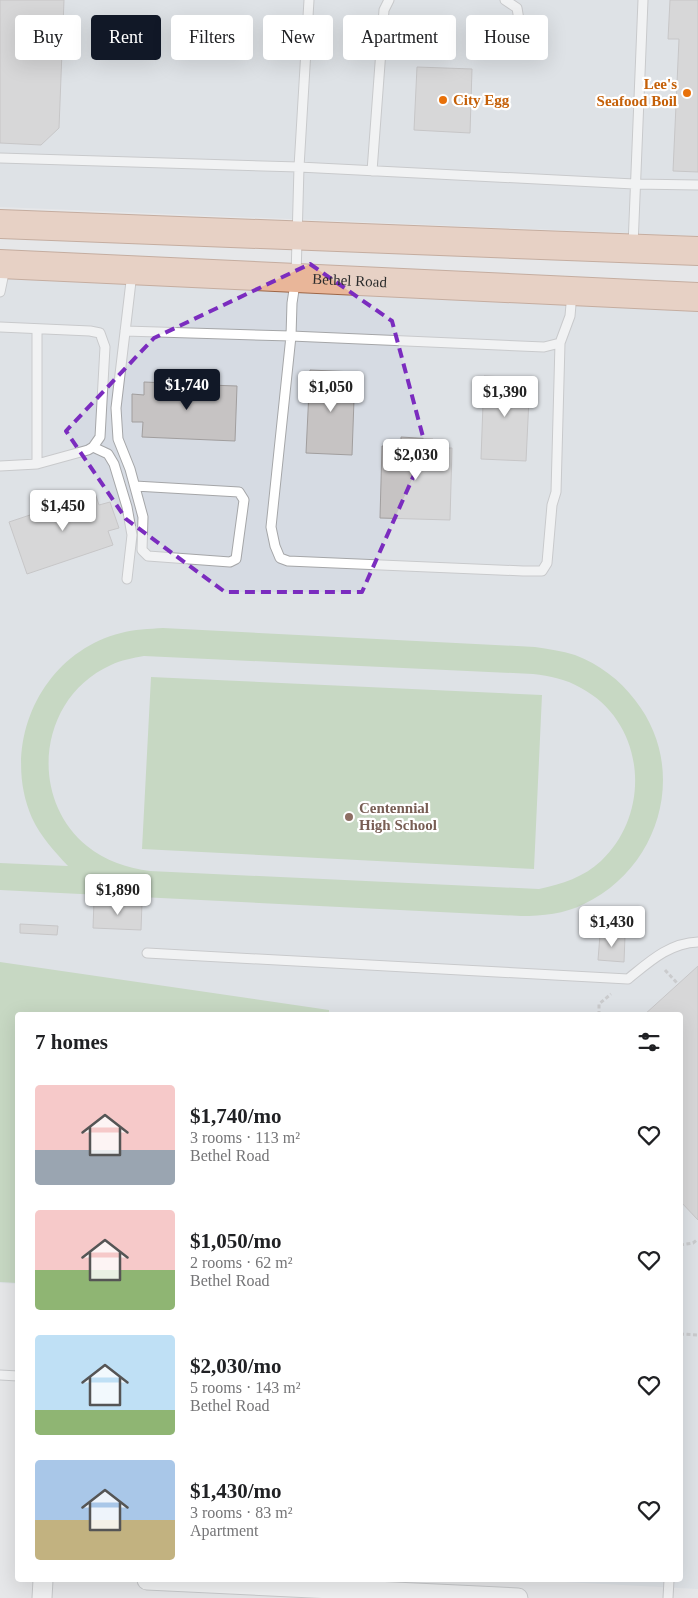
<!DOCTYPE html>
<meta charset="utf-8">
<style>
:root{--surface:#fff;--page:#f6f6f6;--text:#202124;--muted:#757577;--accent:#111827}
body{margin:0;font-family:Georgia,serif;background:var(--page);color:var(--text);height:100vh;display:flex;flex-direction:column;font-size:19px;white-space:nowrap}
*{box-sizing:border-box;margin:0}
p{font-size:16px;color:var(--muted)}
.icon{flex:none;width:28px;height:28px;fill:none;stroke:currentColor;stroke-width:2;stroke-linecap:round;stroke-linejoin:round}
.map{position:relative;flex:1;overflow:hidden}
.panel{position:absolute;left:15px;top:1012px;width:668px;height:570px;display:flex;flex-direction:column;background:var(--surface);border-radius:5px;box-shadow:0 5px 20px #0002}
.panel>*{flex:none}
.hud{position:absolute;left:15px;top:15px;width:669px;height:45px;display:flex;gap:10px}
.price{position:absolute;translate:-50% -42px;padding:0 11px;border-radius:5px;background:#fff;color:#222;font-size:16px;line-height:32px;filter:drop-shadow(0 1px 2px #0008)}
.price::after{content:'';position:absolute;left:50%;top:30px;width:15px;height:11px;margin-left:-8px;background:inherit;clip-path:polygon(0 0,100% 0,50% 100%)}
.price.selected{background:var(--accent);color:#fff}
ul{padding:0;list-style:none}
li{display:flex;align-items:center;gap:15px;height:125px;padding:0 20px}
li span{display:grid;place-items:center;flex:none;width:140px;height:100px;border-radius:5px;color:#555}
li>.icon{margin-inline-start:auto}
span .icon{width:60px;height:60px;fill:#fffc;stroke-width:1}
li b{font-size:21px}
h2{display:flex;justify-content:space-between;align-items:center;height:60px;padding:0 20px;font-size:21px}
.pill{padding:0 18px;border-radius:5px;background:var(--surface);box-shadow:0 5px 20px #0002;font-size:18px;line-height:45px}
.pill.selected{background:var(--accent);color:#fff}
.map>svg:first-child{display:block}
</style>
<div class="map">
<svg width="698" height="1598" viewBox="0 0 698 1598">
<rect width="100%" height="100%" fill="#e6e7e9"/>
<path fill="#d6dbe3" d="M 0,0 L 698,0 L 698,236 L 0,207 Z
M 0,274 L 698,310 L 698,1589 L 545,1581 L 545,1580 L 680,1580 L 680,1015 L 18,1015 L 17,1284 L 0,1283 Z"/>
<path fill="#a2c596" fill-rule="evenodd" d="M 163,628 L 535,647 C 548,649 562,651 575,655 C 599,664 620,680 635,700 C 689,768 661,868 584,904 C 564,914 543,916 521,916 L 0,890 L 0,863 L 68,866 C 54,851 41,837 32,818 C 0,744 41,653 121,633 C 134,629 149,629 163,628 ZM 144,656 L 533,674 C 550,676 566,679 581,688 C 645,722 653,812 601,861 C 584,877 562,884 539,889 L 150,871 C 128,868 105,861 87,846 C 27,797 39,697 111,665 C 121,660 133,658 144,656 Z
M 151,677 L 542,695 L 534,869 L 142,849 Z
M 0,962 L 329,1010 L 329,1015 L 18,1015 L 17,1283 L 0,1282 Z"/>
<path fill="#c6c3c3" stroke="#a19e9e" d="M 0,0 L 64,0 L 59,128 L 41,145 L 0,143 Z
M 670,0 L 698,0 L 698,172 L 673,171 L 679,39 L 668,39 Z
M 417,67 L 472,69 L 470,133 L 414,130 Z
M 310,370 L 355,372 L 352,455 L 306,453 Z
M 484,376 L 530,378 L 526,461 L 481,459 Z
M 193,378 L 209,379 L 209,385 L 237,386 L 235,441 L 142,437 L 143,422 L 132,422 L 132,394 L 144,395 L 144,382 L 192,384 Z
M 401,437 L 433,439 L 433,448 L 452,448 L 450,520 L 380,518 L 382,446 L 401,447 Z
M 95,493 L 99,505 L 110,502 L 119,528 L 108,531 L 113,545 L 27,574 L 9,522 L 36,513 L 33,506 L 48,501 L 51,508 Z
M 94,901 L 142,903 L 141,930 L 93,928 Z
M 20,924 L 58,926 L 57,935 L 20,933 Z
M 600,935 L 625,936 L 624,962 L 598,960 Z
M 698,966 L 698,1220 L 680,1201 L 680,1015 L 644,1015 Z"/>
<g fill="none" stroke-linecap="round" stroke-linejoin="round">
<g stroke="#a5a6a8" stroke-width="11">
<path id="service" d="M 309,0 L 299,167 L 634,184 L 698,185
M 505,0 L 517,8 L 519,20
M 0,158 L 299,167 L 296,277 L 292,303 L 291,336 L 271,527 L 275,546 L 280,558 L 288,561 L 523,571 L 542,571 L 547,563 L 552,505 L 556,492 L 560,343
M 372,171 L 384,10 L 389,0
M 633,246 L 643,0
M 132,273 L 116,408 L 118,439 L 130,469 L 143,517 L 142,550 L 148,556 L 230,562 L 236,559 L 244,500 L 239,492 L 135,486
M 0,292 L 5,268
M 0,327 L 90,331 L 100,333 L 105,347 L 100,437 L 93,447 L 88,450 L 37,464 L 0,466
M 125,331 L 291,336 L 544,347 L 560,343 L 570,316 L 572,293
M 93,447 L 108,454 L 114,464 L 127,507 L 132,535 L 127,579
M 37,464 L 37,329
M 147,953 L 628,979 C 649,962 669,943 698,942
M 0,1375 L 18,1376
M 668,1598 L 669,1580"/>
</g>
<g stroke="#a5a6a8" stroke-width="21">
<path id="minor" d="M 147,1580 L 518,1598
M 42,1598 L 43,1580"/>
</g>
<g stroke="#9d6647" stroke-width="30">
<g id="primary">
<path d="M 0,224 L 698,251"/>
<path id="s1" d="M 0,264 L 698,297"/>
</g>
</g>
<path stroke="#a8a9aa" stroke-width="3" stroke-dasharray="4 2.5" stroke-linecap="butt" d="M 665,970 L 678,984
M 599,1015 L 599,1004 L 611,994
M 680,1245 L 693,1243 L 698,1239
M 680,1334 L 698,1335"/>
<use href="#service" stroke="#fff" stroke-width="9"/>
<use href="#minor" stroke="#fff" stroke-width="19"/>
<use href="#primary" stroke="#e9b699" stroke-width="28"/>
</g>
<path d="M0 0H698V1598H0ZM 310,264 L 392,321 L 426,448 L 362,592 L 225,592 L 126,519 L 66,431 L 154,338 Z" fill="#e6e7e9" fill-opacity=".55" fill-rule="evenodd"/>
<path fill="none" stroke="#7b2cbf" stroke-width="4" stroke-dasharray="10 6" stroke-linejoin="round" d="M 310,264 L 392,321 L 426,448 L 362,592 L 225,592 L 126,519 L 66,431 L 154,338 Z"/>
<g fill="#e8710a" stroke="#fff" stroke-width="2">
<circle cx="687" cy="93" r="5"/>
<circle cx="443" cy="100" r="5"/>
</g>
<circle fill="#8d6e63" stroke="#fff" stroke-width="2" cx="349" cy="817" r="5"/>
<g text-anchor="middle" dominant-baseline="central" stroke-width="4.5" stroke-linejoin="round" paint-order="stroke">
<g font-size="15" font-weight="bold" fill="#c56008" stroke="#fff" text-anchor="end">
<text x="677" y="84">Lee's<tspan x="677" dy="17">Seafood Boil</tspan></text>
<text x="453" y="100" text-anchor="start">City Egg</text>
</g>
<g font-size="15" fill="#2b2c2c" stroke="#fff">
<text stroke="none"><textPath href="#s1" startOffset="350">Bethel Road</textPath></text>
</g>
<g font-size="15" font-weight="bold" fill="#785e54" stroke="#fff" text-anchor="start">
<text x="359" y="808">Centennial<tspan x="359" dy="17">High School</tspan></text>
</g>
</g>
</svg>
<b class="price selected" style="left:187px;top:411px">$1,740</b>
<b class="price" style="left:331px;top:413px">$1,050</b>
<b class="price" style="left:505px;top:418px">$1,390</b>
<b class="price" style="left:416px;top:481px">$2,030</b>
<b class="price" style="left:63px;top:532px">$1,450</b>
<b class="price" style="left:118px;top:916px">$1,890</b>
<b class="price" style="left:612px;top:948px">$1,430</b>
<div class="hud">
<a class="pill">Buy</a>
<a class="pill selected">Rent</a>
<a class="pill">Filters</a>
<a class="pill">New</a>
<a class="pill">Apartment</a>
<a class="pill">House</a>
</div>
<section class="panel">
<h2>7 homes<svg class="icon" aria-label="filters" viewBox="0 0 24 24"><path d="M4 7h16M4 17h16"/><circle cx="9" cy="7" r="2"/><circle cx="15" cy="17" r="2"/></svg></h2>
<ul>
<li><span style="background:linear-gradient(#f6c9c9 65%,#9aa5b1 0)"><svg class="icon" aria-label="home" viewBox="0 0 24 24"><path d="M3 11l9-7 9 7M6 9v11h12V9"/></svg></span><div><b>$1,740/mo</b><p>3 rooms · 113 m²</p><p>Bethel Road</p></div><svg class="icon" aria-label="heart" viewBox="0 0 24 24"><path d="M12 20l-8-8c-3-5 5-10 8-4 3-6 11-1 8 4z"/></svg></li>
<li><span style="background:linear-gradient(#f6c9c9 60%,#8fb573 0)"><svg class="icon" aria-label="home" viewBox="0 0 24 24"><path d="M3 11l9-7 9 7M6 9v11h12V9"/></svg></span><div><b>$1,050/mo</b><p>2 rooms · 62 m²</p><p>Bethel Road</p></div><svg class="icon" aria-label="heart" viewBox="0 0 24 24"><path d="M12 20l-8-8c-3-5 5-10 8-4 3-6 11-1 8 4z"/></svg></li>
<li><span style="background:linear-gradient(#bfe0f5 75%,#8fb573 0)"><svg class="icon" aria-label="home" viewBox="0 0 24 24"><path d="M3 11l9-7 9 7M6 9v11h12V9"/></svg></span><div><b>$2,030/mo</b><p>5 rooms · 143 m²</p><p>Bethel Road</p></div><svg class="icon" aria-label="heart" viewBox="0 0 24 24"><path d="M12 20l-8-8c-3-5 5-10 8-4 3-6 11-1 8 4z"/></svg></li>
<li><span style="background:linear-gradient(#a9c7e8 60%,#c2b280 0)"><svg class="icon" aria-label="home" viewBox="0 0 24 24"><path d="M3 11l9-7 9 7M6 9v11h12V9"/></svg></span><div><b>$1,430/mo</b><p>3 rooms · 83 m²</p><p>Apartment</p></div><svg class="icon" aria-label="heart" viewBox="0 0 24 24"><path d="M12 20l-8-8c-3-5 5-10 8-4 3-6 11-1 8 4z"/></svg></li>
</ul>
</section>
</div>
